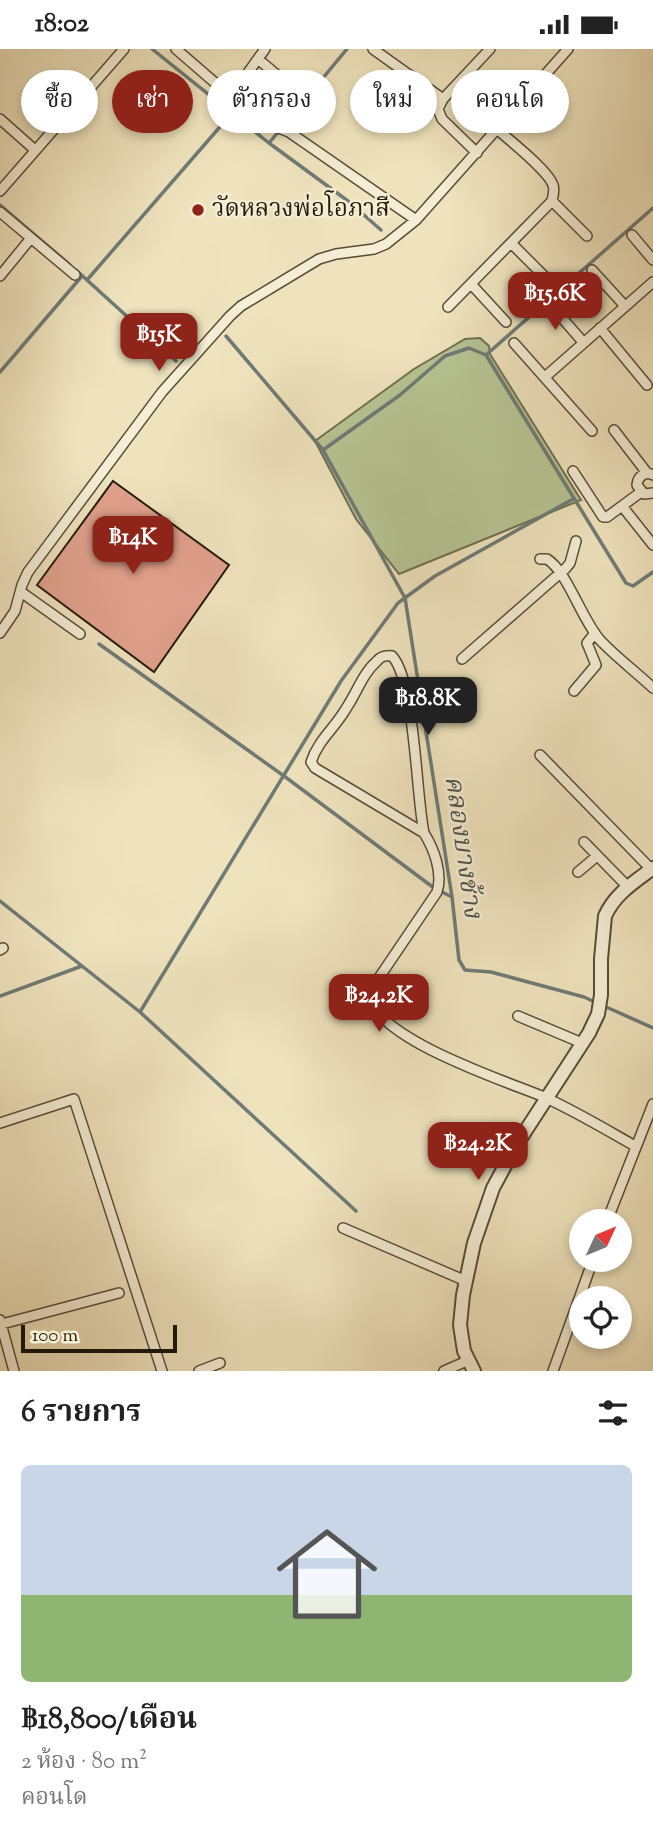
<!DOCTYPE html>
<html lang="th">
<meta charset="utf-8">
<style>
:root{--surface:#fff;--page:#f2f2f2;--text:#222;--muted:#767676;--accent:#8f2418}
body{margin:0;font-family:"Sorts Mill Goudy","Noto Serif Thai",serif;background:var(--page);color:var(--text);height:100vh;display:flex;flex-direction:column;font-size:26px;white-space:nowrap}
*{box-sizing:border-box;margin:0}
p{font-size:23px;color:var(--muted)}
.icon{flex:none;width:38px;height:38px;fill:none;stroke:currentColor;stroke-width:2;stroke-linecap:round;stroke-linejoin:round}
.map{position:relative;height:1322px;overflow:hidden}
.side{display:flex;flex-direction:column;background:var(--surface);flex:1}
.side>*{flex:none}
.top-card{position:absolute;left:21px;top:21px;width:612px;height:63px;display:flex;gap:14px}
.needle{width:46px;rotate:46deg}
.fabs{position:absolute;left:569px;top:1160px;display:grid;gap:14px}
.fabs a{display:grid;place-items:center;width:63px;height:63px;border-radius:50%;background:var(--surface);box-shadow:0 4px 10px #0003;font-size:35px}
.scale{position:absolute;left:21px;bottom:18px;width:156px;box-sizing:border-box;padding-left:7px;border:4px solid #241a0c;border-top:0;font-size:19px;line-height:24px;white-space:nowrap;color:#241a0c;-webkit-text-stroke:5px #f5edd4;paint-order:stroke}
.price{position:absolute;translate:-50% -60px;padding:0 16px;border-radius:14px;background:var(--accent);color:#fff;font-size:23px;line-height:46px;filter:drop-shadow(0 2px 4px #0008)}
.price::after{content:'';position:absolute;left:50%;top:42px;width:21px;height:16px;margin-left:-10px;background:inherit;clip-path:polygon(0 0,100% 0,50% 100%)}
.price.current{background:#222;color:#fff}
ul{padding:0;list-style:none}
li{display:grid;align-content:center;gap:14px;height:371px;padding:0 21px}
li span{display:grid;place-items:center;height:217px;border-radius:10px;color:#555}
li>.icon{margin-inline-start:auto}
span .icon{width:126px;height:126px;fill:#fffc;stroke-width:1}
li b{font-size:30px}
h2{display:flex;justify-content:space-between;align-items:center;height:84px;padding:0 21px;font-size:30px}
.pill{padding:0 24px;border-radius:32px;background:var(--surface);box-shadow:0 4px 10px #0003;font-size:24px;line-height:63px}
.pill.current{background:var(--accent);color:#fff}
.status{display:flex;justify-content:space-between;align-items:center;height:49px;padding:0 35px;background:var(--surface);direction:ltr}
.status svg{height:19px;fill:currentColor}
.map>svg:first-child{display:block}
</style>
<div class="status"><b>18:02</b><svg viewBox="0 0 49 12"><path d="M0 12V9h3v3zM5 12V6h3v6zM10 12V3h3v9zM15 12V0h3v12zM26 1h20v11H26zM47 4h2v5h-2z"/></svg></div>
<div class="map">
<svg width="653" height="1322" viewBox="0 0 653 1322">
<rect width="100%" height="100%" fill="#efe3bd"/>
<filter id="stains"><feTurbulence type="fractalNoise" baseFrequency=".00286" numOctaves="4"/><feColorMatrix values="0 0 0 0 .2 0 0 0 0 .09 0 0 0 0 .02 0 0 0 .5 -.17"/></filter>
<radialGradient id="worn" r=".72"><stop offset=".6" stop-color="#630" stop-opacity="0"/><stop offset="1" stop-color="#630" stop-opacity=".3"/></radialGradient>
<path fill="#b7c493" stroke="#6e6f50" stroke-width="2" d="M 480,289 L 489,297 L 490,305 L 581,451 L 399,525 L 356,470 L 315,392 L 414,320 L 465,290 Z"/>
<g fill="none" stroke-linecap="round" stroke-linejoin="round">
<path stroke="#6e7b76" stroke-width="3.5" d="M 152,0 L 269,94 L 348,152 L 381,181
M 269,94 L 347,0
M 0,156 L 70,216
M 76,221 L 176,312
M 87,231 L 232,64
M 226,287 L 323,401 L 405,549 L 452,848 L 459,911 L 465,921 L 491,923 L 584,948 L 597,954
M 486,306 L 626,534 L 633,537 L 653,523
M 0,323 L 82,227
M 323,401 L 400,346 L 445,307 L 469,299 L 486,306 L 653,159
M 99,595 L 284,727 L 434,839 L 452,848
M 0,852 L 140,963 L 356,1162
M 0,947 L 82,917
M 604,957 L 653,979
M 140,963 L 341,632 L 398,554 L 435,527 L 573,450"/>
</g>
<path fill="#e2a18d" stroke="#241a0c" stroke-width="2" d="M 113,432 L 229,516 L 154,623 L 37,536 Z"/>
<g fill="none" stroke-linecap="round" stroke-linejoin="round">
<g stroke="#574c38" stroke-width="12">
<path id="minor" d="M 176,0 L 258,71 L 289,83 L 416,171
M 373,0 L 443,50
M 258,10 L 284,32
M 232,46 L 265,0
M 0,70 L 35,101
M 477,104 L 442,70 L 438,60 L 443,50 L 490,0
M 0,142 L 124,0
M 552,152 L 587,187
M 0,163 L 75,226
M 632,186 L 653,211
M 511,194 L 552,235
M 592,221 L 625,257
M 0,227 L 31,189
M 471,235 L 506,273
M 549,254 L 583,293
M 448,258 L 552,152 C 553,146 555,141 553,136 C 548,121 510,92 497,80
M 600,279 L 647,336
M 514,294 L 592,382
M 545,328 L 653,233
M 614,381 L 647,424
M 573,422 L 603,468 L 607,468 L 641,443
M 653,426 C 645,422 638,427 637,436 L 644,445 L 653,444
M 622,457 L 653,496
M 540,510 L 547,510 C 567,522 582,571 600,591 C 616,608 636,623 653,639
M 21,543 L 80,585
M 0,584 L 15,562 L 22,536 L 28,523 L 162,343 L 230,267 L 241,257 L 319,210 L 336,205 L 374,200 L 386,195 L 416,171 L 568,0
M 462,610 L 566,519 L 570,514 L 576,492
M 574,642 L 596,616 L 587,594 L 595,584
M 540,706 L 651,820
M 424,784 C 416,746 415,631 392,607 C 385,606 381,607 377,612 C 363,624 357,643 347,658 C 336,678 318,691 311,713 L 315,719 L 424,784 C 434,800 443,824 437,843 L 370,942 C 365,987 509,1033 544,1048 C 575,1062 605,1080 635,1097
M 584,793 L 628,838
M 578,823 L 597,807
M 0,901 L 3,899
M 518,967 L 582,994
M 0,1074 L 74,1050 L 162,1322
M 607,1172 L 653,1055
M 343,1179 L 466,1232
M 0,1271 L 14,1322
M 2,1275 L 119,1244
M 199,1322 L 220,1314
M 444,1322 L 469,1311
M 553,1322 L 593,1211"/>
</g>
<g stroke="#574c38" stroke-width="16">
<path id="tertiary" d="M 474,1322 L 464,1302 L 460,1276 L 463,1246 L 474,1194 L 493,1139 L 515,1098 L 589,984 L 598,965 L 601,946 L 601,910 L 605,867 C 615,845 633,834 653,819"/>
</g>
<use href="#minor" stroke="#f5edd4" stroke-width="9"/>
<use href="#tertiary" stroke="#f5edd4" stroke-width="12"/>
</g>
<circle fill="#8f2418" stroke="#f5edd4" stroke-width="2.5" cx="198" cy="161" r="7"/>
<g text-anchor="middle" dominant-baseline="central" stroke-width="5" stroke-linejoin="round" paint-order="stroke">
<g font-size="24" fill="#241a0c" stroke="#f5edd4" text-anchor="start">
<text x="212" y="161">วัดหลวงพ่อโอภาสี</text>
</g>
<g font-size="26" font-style="italic" fill="#4f524a" stroke="#f5edd4">
<text transform="translate(462 798) rotate(82)">คลองบางช้าง</text>
</g>
</g>
<rect width="100%" height="100%" filter="url(#stains)"/>
<rect width="100%" height="100%" fill="url(#worn)"/>
</svg>
<div class="fabs">
<a><svg class="needle" viewBox="-14 -14 28 28"><path d="M0-13l5 13h-10z" fill="#e53935"/><path d="M0 13l5-13h-10z" fill="#767676"/></svg></a>
<a><svg class="icon" aria-label="locate" viewBox="0 0 24 24"><circle cx="12" cy="12" r="6"/><path d="M12 2v4M12 18v4M2 12h4M18 12h4"/></svg></a>
</div>
<div class="scale">100 m</div>
<b class="price" style="left:555px;top:283px">฿15.6K</b>
<b class="price" style="left:159px;top:324px">฿15K</b>
<b class="price" style="left:133px;top:527px">฿14K</b>
<b class="price current" style="left:428px;top:688px">฿18.8K</b>
<b class="price" style="left:379px;top:985px">฿24.2K</b>
<b class="price" style="left:478px;top:1133px">฿24.2K</b>
<div class="top-card">
<a class="pill">ซื้อ</a>
<a class="pill current">เช่า</a>
<a class="pill">ตัวกรอง</a>
<a class="pill">ใหม่</a>
<a class="pill">คอนโด</a>
</div>
</div>
<section class="side">
<h2>6 รายการ<svg class="icon" aria-label="filters" viewBox="0 0 24 24"><path d="M4 7h16M4 17h16"/><circle cx="9" cy="7" r="2"/><circle cx="15" cy="17" r="2"/></svg></h2>
<ul>
<li><span style="background:linear-gradient(#c9d6e8 60%,#8fb573 0)"><svg class="icon" aria-label="home" viewBox="0 0 24 24"><path d="M3 11l9-7 9 7M6 9v11h12V9"/></svg></span><div><b>฿18,800/เดือน</b><p>2 ห้อง · 80 m²</p><p>คอนโด</p></div></li>
</ul>
</section>
